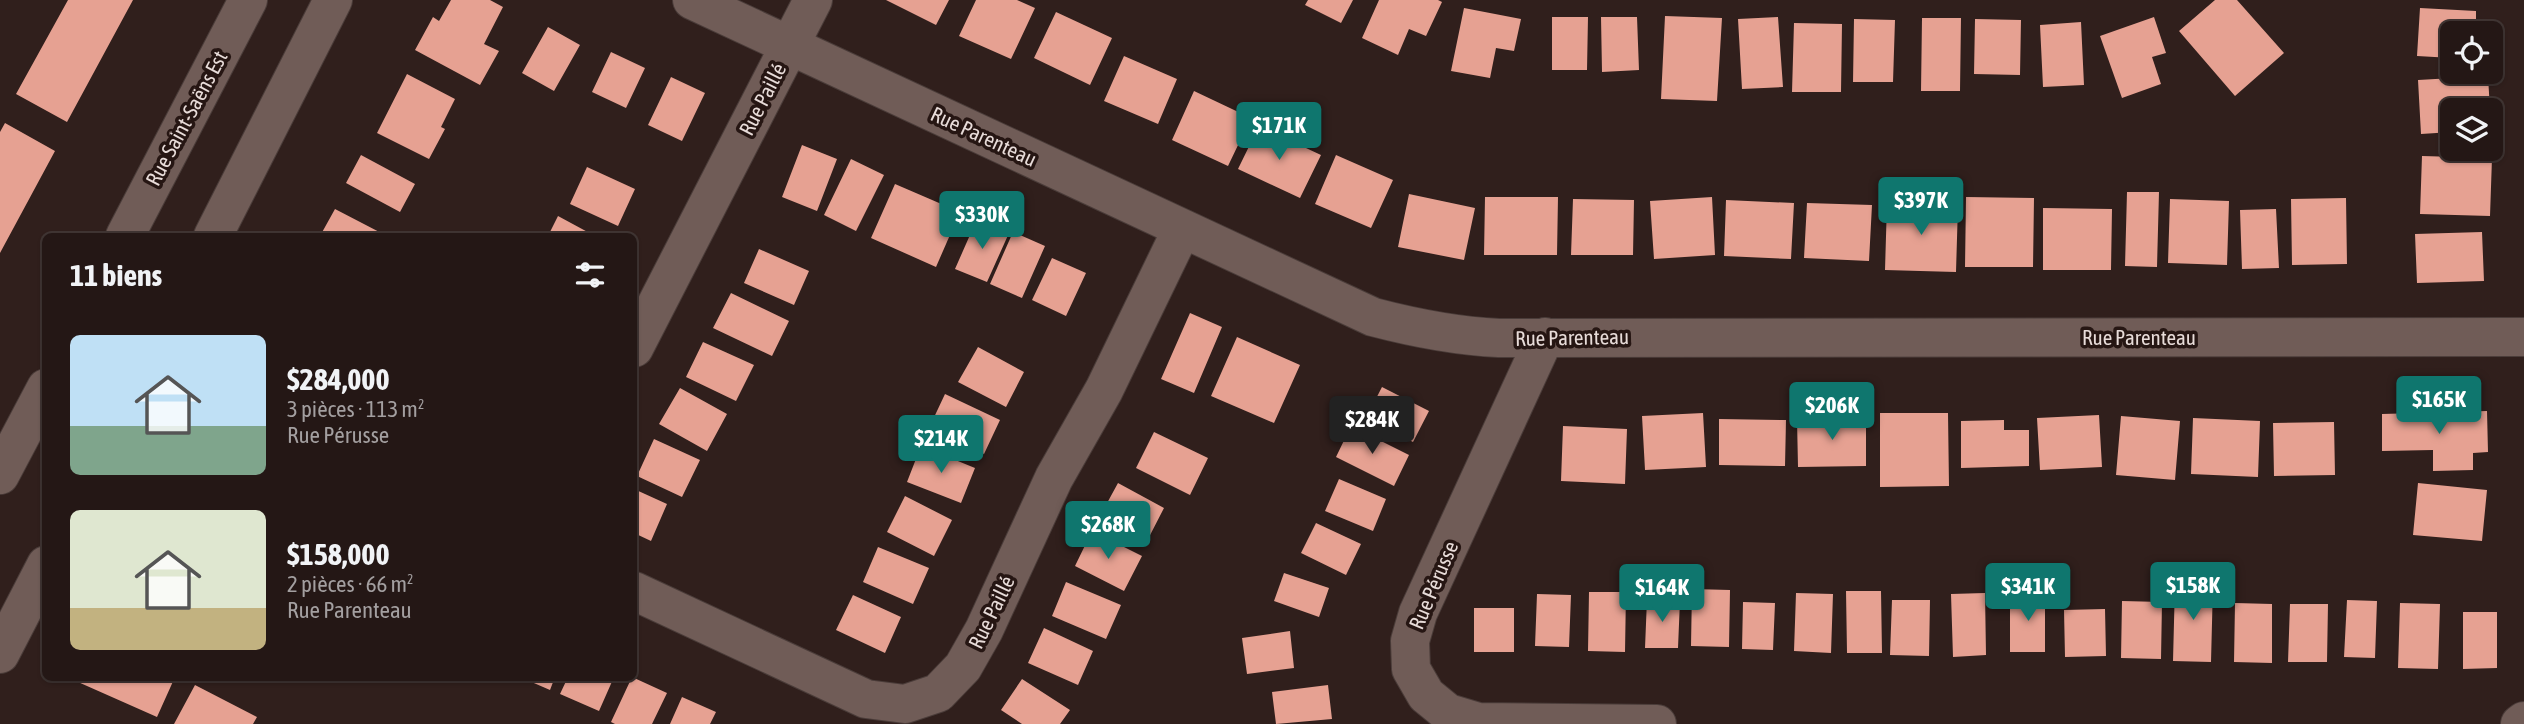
<!DOCTYPE html>
<html lang="fr">
<meta charset="utf-8">
<style>
:root{--surface:#241715;--page:#2c201e;--text:#f1f3f6;--muted:#a39fa0;--line:#413634;--accent:#0f766e}
body{margin:0;font-family:"Asap Condensed",sans-serif;background:var(--page);color:var(--text);height:100vh;display:flex;flex-direction:column;font-size:26px;white-space:nowrap}
*{box-sizing:border-box;margin:0}
p{font-size:23px;color:var(--muted)}
.icon{flex:none;width:38px;height:38px;fill:none;stroke:currentColor;stroke-width:2;stroke-linecap:round;stroke-linejoin:round}
.map{position:relative;flex:1;overflow:hidden}
.details{position:absolute;left:42px;top:233px;width:595px;height:448px;display:flex;flex-direction:column;background:var(--surface);border-radius:10px;box-shadow:0 2px 5px #0004,0 0 0 2px var(--line)}
.details>*{flex:none}
.controls{position:absolute;left:2440px;top:21px;display:grid;gap:14px}
.controls a{display:grid;place-items:center;width:63px;height:63px;border-radius:10px;background:var(--surface);box-shadow:0 2px 5px #0004,0 0 0 2px var(--line);font-size:35px}
.price{position:absolute;translate:-50% -60px;padding:0 16px;border-radius:7px;background:var(--accent);color:#fff;font-size:23px;line-height:46px;filter:drop-shadow(0 2px 4px #0008)}
.price::after{content:'';position:absolute;left:50%;top:42px;width:21px;height:16px;margin-left:-10px;background:inherit;clip-path:polygon(0 0,100% 0,50% 100%)}
.price.on{background:#222;color:#fff}
ul{padding:0;list-style:none}
li{display:flex;align-items:center;gap:21px;height:175px;padding:0 28px}
li span{display:grid;place-items:center;flex:none;width:196px;height:140px;border-radius:10px;color:#555}
li>.icon{margin-inline-start:auto}
span .icon{width:84px;height:84px;fill:#fffc;stroke-width:1}
li b{font-size:30px}
h2{display:flex;justify-content:space-between;align-items:center;height:84px;padding:0 28px;font-size:30px}
.map>svg:first-child{display:block}
</style>
<div class="map">
<svg width="2524" height="724" viewBox="0 0 2524 724">
<rect width="100%" height="100%" fill="#301f1c"/>
<path fill="#e6a192" d="M 68,0 L 133,0 L 67,122 L 16,94 Z
M 451,0 L 490,0 L 503,7 L 484,44 L 499,51 L 480,85 L 415,50 L 433,17 L 439,21 Z
M 886,0 L 949,0 L 936,25 Z
M 976,0 L 1017,0 L 1035,8 L 1011,59 L 959,36 Z
M 1308,0 L 1353,0 L 1341,23 L 1305,5 Z
M 1379,0 L 1438,0 L 1442,2 L 1426,36 L 1409,29 L 1398,55 L 1362,38 Z
M 2215,0 L 2237,0 L 2284,53 L 2235,96 L 2179,31 Z
M 1464,8 L 1521,19 L 1514,51 L 1496,48 L 1490,78 L 1451,71 Z
M 2420,8 L 2476,11 L 2476,28 L 2491,29 L 2491,33 L 2452,33 L 2452,58 L 2417,56 Z
M 1056,12 L 1112,38 L 1090,85 L 1034,58 Z
M 1665,16 L 1722,18 L 1717,101 L 1661,99 Z
M 1552,17 L 1588,17 L 1587,70 L 1552,70 Z
M 1601,17 L 1637,17 L 1639,70 L 1602,72 Z
M 1778,17 L 1783,87 L 1742,89 L 1738,19 Z
M 2154,17 L 2166,53 L 2152,57 L 2161,84 L 2122,98 L 2100,36 Z
M 1922,18 L 1961,18 L 1960,91 L 1921,91 Z
M 1854,19 L 1895,20 L 1893,82 L 1853,82 Z
M 1975,19 L 2021,20 L 2020,75 L 1974,74 Z
M 2081,22 L 2084,85 L 2043,87 L 2040,25 Z
M 1794,23 L 1842,24 L 1841,92 L 1792,92 Z
M 548,27 L 580,45 L 554,91 L 522,73 Z
M 611,52 L 645,68 L 626,108 L 592,92 Z
M 1124,56 L 1177,79 L 1158,124 L 1104,101 Z
M 407,74 L 455,99 L 441,127 L 445,129 L 429,159 L 377,133 Z
M 2488,76 L 2490,110 L 2452,110 L 2452,132 L 2421,134 L 2418,80 Z
M 671,77 L 705,93 L 682,141 L 648,125 Z
M 1194,91 L 1251,118 L 1228,166 L 1172,140 Z
M 5,123 L 55,151 L 0,253 L 0,132 Z
M 1259,126 L 1321,155 L 1300,198 L 1238,169 Z
M 802,145 L 837,159 L 817,211 L 782,197 Z
M 361,155 L 415,184 L 400,212 L 346,183 Z
M 1336,155 L 1393,180 L 1371,228 L 1315,204 Z
M 2422,156 L 2492,158 L 2490,216 L 2420,214 Z
M 851,159 L 884,175 L 856,231 L 824,215 Z
M 587,167 L 635,189 L 618,226 L 570,204 Z
M 895,184 L 960,212 L 936,267 L 871,238 Z
M 2127,192 L 2159,192 L 2157,267 L 2125,266 Z
M 1409,194 L 1475,208 L 1464,260 L 1398,247 Z
M 1485,197 L 1558,197 L 1557,255 L 1484,255 Z
M 1712,197 L 1715,255 L 1654,259 L 1650,201 Z
M 1966,197 L 2034,198 L 2033,267 L 1965,267 Z
M 2346,198 L 2347,264 L 2292,265 L 2291,199 Z
M 1573,199 L 1634,200 L 1633,255 L 1571,255 Z
M 2170,199 L 2229,201 L 2227,265 L 2168,263 Z
M 1726,200 L 1794,203 L 1791,259 L 1724,256 Z
M 1807,203 L 1872,205 L 1869,261 L 1804,258 Z
M 1887,203 L 1958,205 L 1956,272 L 1885,270 Z
M 2043,208 L 2112,209 L 2111,270 L 2043,270 Z
M 335,209 L 387,236 L 320,236 Z
M 2276,209 L 2279,268 L 2242,269 L 2240,210 Z
M 558,216 L 595,236 L 548,236 Z
M 977,219 L 1009,233 L 987,282 L 955,269 Z
M 1013,232 L 1045,246 L 1022,298 L 990,284 Z
M 2482,232 L 2484,281 L 2417,283 L 2415,234 Z
M 759,249 L 809,271 L 794,305 L 744,283 Z
M 1052,258 L 1086,273 L 1066,316 L 1032,300 Z
M 731,293 L 789,321 L 772,356 L 713,328 Z
M 1190,313 L 1222,327 L 1194,393 L 1161,379 Z
M 1237,337 L 1300,365 L 1274,423 L 1211,396 Z
M 703,342 L 754,365 L 736,401 L 686,377 Z
M 978,347 L 1024,372 L 1006,407 L 958,382 Z
M 1382,387 L 1429,411 L 1413,442 L 1366,418 Z
M 680,388 L 727,414 L 707,451 L 659,424 Z
M 945,394 L 1000,420 L 984,454 L 929,428 Z
M 2487,411 L 2488,452 L 2473,453 L 2473,470 L 2433,471 L 2433,450 L 2382,451 L 2382,414 Z
M 1703,413 L 1706,467 L 1645,470 L 1642,416 Z
M 1880,413 L 1948,413 L 1949,486 L 1880,487 Z
M 2099,415 L 2102,467 L 2040,470 L 2037,418 Z
M 2121,416 L 2180,421 L 2175,480 L 2116,475 Z
M 1866,418 L 1866,466 L 1798,467 L 1797,419 Z
M 2193,418 L 2260,421 L 2258,477 L 2191,474 Z
M 1719,419 L 1786,420 L 1785,466 L 1719,465 Z
M 2004,420 L 2004,430 L 2029,430 L 2029,466 L 1961,468 L 1961,421 Z
M 2334,422 L 2335,475 L 2274,476 L 2273,423 Z
M 1351,426 L 1409,455 L 1394,486 L 1336,457 Z
M 1563,426 L 1627,429 L 1625,484 L 1561,481 Z
M 1154,432 L 1208,458 L 1190,495 L 1136,468 Z
M 654,439 L 700,460 L 682,497 L 637,476 Z
M 921,446 L 975,468 L 961,503 L 907,482 Z
M 1339,479 L 1386,499 L 1373,531 L 1325,511 Z
M 1118,483 L 1164,508 L 1147,541 L 1100,516 Z
M 2418,483 L 2487,490 L 2482,541 L 2413,535 Z
M 634,489 L 667,504 L 651,541 L 634,533 Z
M 905,496 L 952,520 L 934,556 L 887,532 Z
M 1316,523 L 1361,544 L 1346,575 L 1301,553 Z
M 1092,531 L 1142,556 L 1124,591 L 1075,566 Z
M 878,547 L 929,568 L 913,604 L 863,582 Z
M 1284,573 L 1329,588 L 1319,617 L 1274,601 Z
M 1066,582 L 1121,605 L 1106,639 L 1052,616 Z
M 2175,583 L 2213,584 L 2211,662 L 2173,661 Z
M 1692,589 L 1730,590 L 1729,647 L 1691,646 Z
M 1846,591 L 1881,591 L 1882,653 L 1847,653 Z
M 1589,592 L 1626,592 L 1625,652 L 1588,651 Z
M 1796,593 L 1833,594 L 1831,653 L 1794,651 Z
M 1985,593 L 1986,655 L 1953,657 L 1951,594 Z
M 1537,594 L 1571,595 L 1569,647 L 1535,646 Z
M 2010,594 L 2045,594 L 2045,652 L 2010,652 Z
M 853,595 L 901,617 L 885,653 L 836,630 Z
M 1647,599 L 1680,600 L 1678,648 L 1645,648 Z
M 1892,600 L 1930,600 L 1929,656 L 1890,655 Z
M 2347,600 L 2377,601 L 2375,658 L 2344,657 Z
M 2122,601 L 2162,602 L 2161,659 L 2121,658 Z
M 1743,602 L 1775,603 L 1773,650 L 1742,649 Z
M 2235,603 L 2272,604 L 2272,663 L 2234,662 Z
M 2400,603 L 2440,604 L 2438,669 L 2398,668 Z
M 2290,604 L 2328,604 L 2327,662 L 2288,662 Z
M 1474,608 L 1514,608 L 1514,652 L 1474,652 Z
M 2105,609 L 2106,656 L 2065,657 L 2064,610 Z
M 2463,612 L 2497,612 L 2497,668 L 2463,669 Z
M 1044,628 L 1093,651 L 1078,685 L 1028,663 Z
M 1290,631 L 1294,668 L 1247,674 L 1242,638 Z
M 80,677 L 175,677 L 157,717 L 78,682 Z
M 520,677 L 555,677 L 550,690 Z
M 568,677 L 614,677 L 599,711 L 560,694 Z
M 632,677 L 667,693 L 652,724 L 615,724 L 611,722 Z
M 1022,679 L 1070,710 L 1060,724 L 1022,724 L 1001,710 Z
M 195,685 L 257,717 L 253,724 L 174,724 Z
M 1328,685 L 1332,719 L 1276,724 L 1272,692 Z
M 682,697 L 716,712 L 710,724 L 670,724 Z"/>
<g fill="none" stroke-linecap="round" stroke-linejoin="round">
<g stroke="#4a3c39" stroke-width="40">
<path id="street" d="M 692,0 L 1373,317 C 1415,328 1455,336 1499,338 L 2524,337
M 1545,337 L 1418,613 L 1410,641 L 1411,669 L 1426,695 L 1448,713 L 1478,722 L 1657,724
M 634,348 L 813,0
M 634,591 L 866,699 L 905,704 L 938,693 L 963,667 L 984,630 L 1054,478 L 1104,390 L 1182,229
M 2520,724 L 2524,721"/>
</g>
<g stroke="#4a3c39" stroke-width="40">
<path id="secondary" d="M 125,236 L 248,0
M 213,236 L 333,0
M 0,475 L 46,388
M 0,654 L 46,565"/>
</g>
<use href="#street" stroke="#705c57" stroke-width="38"/>
<use href="#secondary" stroke="#705c57" stroke-width="38"/>
</g>
<g text-anchor="middle" dominant-baseline="central" stroke-width="7" stroke-linejoin="round" paint-order="stroke">
<g font-size="21" fill="#e8dcd9" stroke="#261613">
<text transform="translate(762 99) rotate(-63)">Rue Paillé</text>
<text transform="translate(186 118) rotate(-62)">Rue Saint-Saëns Est</text>
<text transform="translate(984 136) rotate(25)">Rue Parenteau</text>
<text transform="translate(1572 337) rotate(-1)">Rue Parenteau</text>
<text x="2139" y="337">Rue Parenteau</text>
<text transform="translate(1433 585) rotate(-67)">Rue Pérusse</text>
<text transform="translate(991 612) rotate(-64)">Rue Paillé</text>
</g>
</g>
</svg>
<div class="controls">
<a><svg class="icon" aria-label="locate" viewBox="0 0 24 24"><circle cx="12" cy="12" r="6"/><path d="M12 2v4M12 18v4M2 12h4M18 12h4"/></svg></a>
<a><svg class="icon" aria-label="layers" viewBox="0 0 24 24"><path d="M12 4l9 5-9 5-9-5zM3 14l9 5 9-5"/></svg></a>
</div>
<b class="price" style="left:1279px;top:162px">$171K</b>
<b class="price" style="left:1921px;top:237px">$397K</b>
<b class="price" style="left:982px;top:251px">$330K</b>
<b class="price" style="left:2439px;top:436px">$165K</b>
<b class="price" style="left:1832px;top:442px">$206K</b>
<b class="price on" style="left:1372px;top:456px">$284K</b>
<b class="price" style="left:941px;top:475px">$214K</b>
<b class="price" style="left:1108px;top:561px">$268K</b>
<b class="price" style="left:2193px;top:622px">$158K</b>
<b class="price" style="left:2028px;top:623px">$341K</b>
<b class="price" style="left:1662px;top:624px">$164K</b>
<section class="details">
<h2>11 biens<svg class="icon" aria-label="filters" viewBox="0 0 24 24"><path d="M4 7h16M4 17h16"/><circle cx="9" cy="7" r="2"/><circle cx="15" cy="17" r="2"/></svg></h2>
<ul>
<li><span style="background:linear-gradient(#bfe0f5 65%,#7fa58c 0)"><svg class="icon" aria-label="home" viewBox="0 0 24 24"><path d="M3 11l9-7 9 7M6 9v11h12V9"/></svg></span><div><b>$284,000</b><p>3 pièces · 113 m²</p><p>Rue Pérusse</p></div></li>
<li><span style="background:linear-gradient(#dfe7d0 70%,#c2b280 0)"><svg class="icon" aria-label="home" viewBox="0 0 24 24"><path d="M3 11l9-7 9 7M6 9v11h12V9"/></svg></span><div><b>$158,000</b><p>2 pièces · 66 m²</p><p>Rue Parenteau</p></div></li>
</ul>
</section>
</div>
